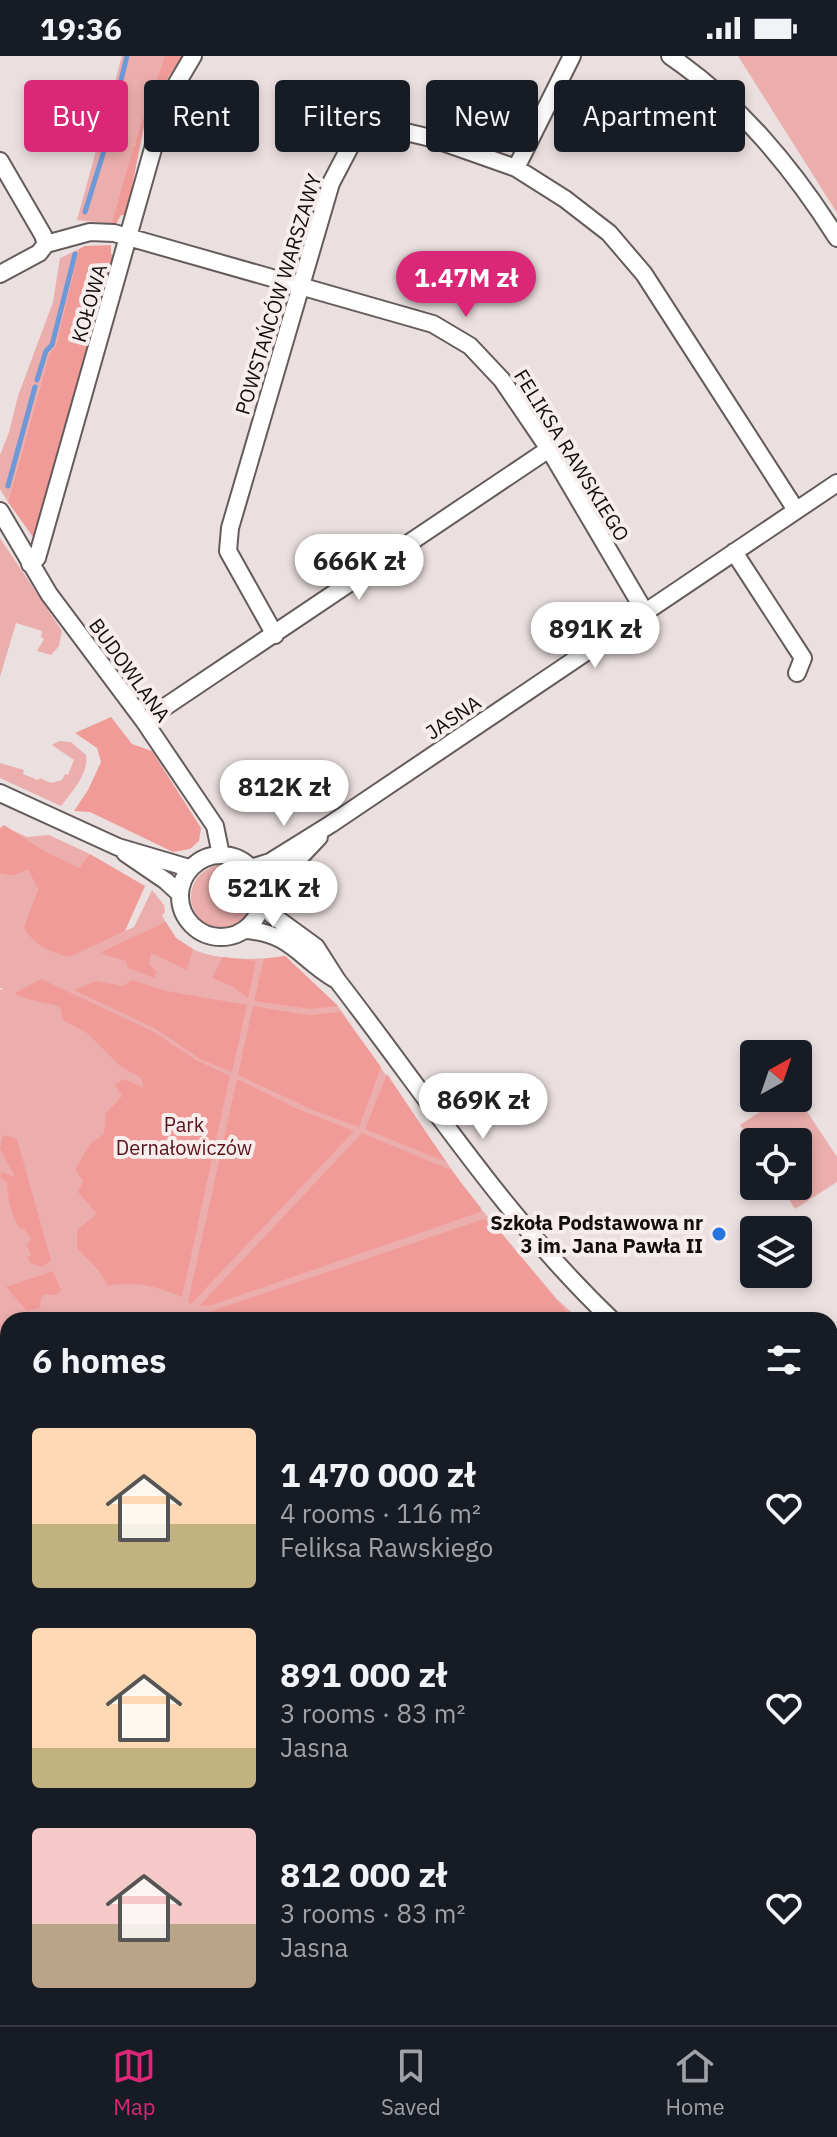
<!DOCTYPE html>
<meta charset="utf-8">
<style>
:root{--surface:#171b24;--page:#20242c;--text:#f1f3f6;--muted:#9ea1a6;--line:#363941;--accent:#db2777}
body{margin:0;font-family:"IBM Plex Sans",sans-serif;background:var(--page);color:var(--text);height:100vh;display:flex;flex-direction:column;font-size:30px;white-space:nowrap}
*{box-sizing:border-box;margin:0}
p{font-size:26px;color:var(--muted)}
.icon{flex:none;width:44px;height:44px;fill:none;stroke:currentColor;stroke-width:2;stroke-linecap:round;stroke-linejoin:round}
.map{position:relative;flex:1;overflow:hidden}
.panel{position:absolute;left:0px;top:1256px;width:838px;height:714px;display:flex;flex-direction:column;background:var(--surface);border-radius:24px 24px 0 0;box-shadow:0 4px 12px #0003}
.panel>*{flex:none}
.top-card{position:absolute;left:24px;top:24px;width:790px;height:72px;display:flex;gap:16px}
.needle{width:52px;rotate:40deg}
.buttons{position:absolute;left:740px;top:984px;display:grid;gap:16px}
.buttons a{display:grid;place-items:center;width:72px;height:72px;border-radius:8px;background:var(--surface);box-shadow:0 4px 12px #0003;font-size:40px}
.price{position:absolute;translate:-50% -68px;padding:0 18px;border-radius:28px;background:#fff;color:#222;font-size:26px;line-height:52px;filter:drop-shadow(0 2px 4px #0008)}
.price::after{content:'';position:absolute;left:50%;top:48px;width:24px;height:18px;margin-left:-12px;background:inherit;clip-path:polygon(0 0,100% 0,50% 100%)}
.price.selected{background:var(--accent);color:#fff}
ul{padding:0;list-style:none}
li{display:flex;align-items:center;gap:24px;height:200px;padding:0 32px}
li span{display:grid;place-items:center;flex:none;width:224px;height:160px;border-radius:8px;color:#555}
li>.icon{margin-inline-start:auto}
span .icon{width:96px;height:96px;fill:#fffc;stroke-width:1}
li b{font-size:34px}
h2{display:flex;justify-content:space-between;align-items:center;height:96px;padding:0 32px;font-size:34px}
.chip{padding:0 28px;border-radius:8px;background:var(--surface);box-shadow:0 4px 12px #0003;font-size:28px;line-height:72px}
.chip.selected{background:var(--accent);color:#fff}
.status{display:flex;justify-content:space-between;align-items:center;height:56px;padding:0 40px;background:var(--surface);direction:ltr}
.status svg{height:22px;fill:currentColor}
.dock{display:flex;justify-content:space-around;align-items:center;height:112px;border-top:2px solid var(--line);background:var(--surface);font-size:22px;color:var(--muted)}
.dock a{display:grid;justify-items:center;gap:4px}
.dock .selected{color:var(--accent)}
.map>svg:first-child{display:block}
</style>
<div class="status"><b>19:36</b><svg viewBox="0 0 49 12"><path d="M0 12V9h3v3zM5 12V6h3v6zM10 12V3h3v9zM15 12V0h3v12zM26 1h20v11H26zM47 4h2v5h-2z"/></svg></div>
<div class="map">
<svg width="837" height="1969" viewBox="0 0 837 1969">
<rect width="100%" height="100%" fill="#eae0df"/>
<path fill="#ecaeac" d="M 122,0 L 183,0 L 148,50 L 126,159 L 121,159 L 116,168 L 77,164 Z
M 738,0 L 837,0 L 837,157 Z
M 79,193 L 56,289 L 49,299 L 8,446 L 0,433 L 0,399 L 9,376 L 18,340 L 53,246 L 60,202 Z
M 0,482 L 62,575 L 59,590 L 51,599 L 37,595 L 44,583 L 41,581 L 42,575 L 16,567 L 0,621 Z
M 59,685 L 71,686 L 86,699 C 89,717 72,736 61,750 L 0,722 L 0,707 L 24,714 L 23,718 L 38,724 L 40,722 L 51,727 L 62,724 L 65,718 L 68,719 L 74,704 L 52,689 Z
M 12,774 L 27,781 L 49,779 L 90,798 L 79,813 L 45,795 Z
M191 841a32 32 0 1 1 64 0a32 32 0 1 1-64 0Z
M 28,814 L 38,834 L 36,843 L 67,900 L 134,871 L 152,834 L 164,849 L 165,857 L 162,859 C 166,866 170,875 175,881 C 198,906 254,905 285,900 L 337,949 L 471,1141 L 557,1243 L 580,1264 L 8,1264 L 8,1844 L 0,1846 L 0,934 L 3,932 L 0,932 L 0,818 L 13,820 Z
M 781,1042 L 798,1042 L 837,1101 L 837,1126 L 795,1153 L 780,1130 L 798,1130 L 798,1086 L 754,1086 L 754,1090 L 740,1069 Z
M 830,1485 L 837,1500 L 837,1767 L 830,1767 Z"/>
<path fill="#f09b98" d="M 165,0 L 183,0 L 148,50 L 126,159 L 121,159 L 116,168 L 112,167 L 134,90 L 137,90 L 135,86 Z
M 111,189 L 111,198 L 120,203 L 33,481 L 8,446 L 49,299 L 56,289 L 79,193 L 85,190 Z
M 111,661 L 132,688 L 152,695 L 201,772 L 199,785 L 190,793 L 173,796 L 90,756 L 74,755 L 88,734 L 101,706 L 97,692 L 75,677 Z
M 4,769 L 45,795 L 79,812 L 90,798 L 145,830 L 125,875 L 69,901 C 49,895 34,890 24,871 L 38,834 L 28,814 L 13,820 L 0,818 L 0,772 Z
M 166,866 L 176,882 L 193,893 L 187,914 L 151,897 L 149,908 L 157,916 L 154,922 L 128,912 L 126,905 C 117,901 110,902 101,896 Z
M 285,900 L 337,949 L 338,950 L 310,953 L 254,945 L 264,903 Z
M 223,901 L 256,905 L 248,942 L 232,930 L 212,922 Z
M 41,923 L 154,976 L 196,1004 L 230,1020 L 182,1241 C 159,1231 134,1224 108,1230 L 99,1215 L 77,1192 L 77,1174 L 97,1158 L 78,1136 L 83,1125 L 75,1114 L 90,1088 L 104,1078 L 106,1057 L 122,1040 L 115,1029 L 124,1023 L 144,1032 L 141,1022 L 120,1010 L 87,977 L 63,964 L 60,951 C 47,946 26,945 15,937 Z
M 132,924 L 166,935 L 247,949 L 232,1016 L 200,1003 L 156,973 L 74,934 L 96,925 L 123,930 Z
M 253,950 L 308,959 L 341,956 L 381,1011 L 359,1071 L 315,1055 L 238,1019 Z
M 387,1018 L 446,1106 L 365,1073 Z
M 237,1023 L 298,1053 L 354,1075 L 191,1248 L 188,1246 Z
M 362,1077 L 451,1114 L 481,1152 L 480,1156 L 209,1250 L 200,1249 Z
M 3,1079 L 17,1083 L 51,1204 L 42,1211 L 30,1207 L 27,1201 L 31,1199 L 27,1189 L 31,1183 L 24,1173 L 20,1173 C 10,1158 8,1143 7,1126 L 0,1122 L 2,1116 L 15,1121 L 0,1093 Z
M 484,1163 L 492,1166 L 573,1264 L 203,1264 L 200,1259 Z
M 53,1215 L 61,1234 L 56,1239 L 45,1238 L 41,1242 L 40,1252 L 27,1255 L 6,1231 Z"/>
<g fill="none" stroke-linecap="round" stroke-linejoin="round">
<path stroke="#6f98d6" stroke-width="5" d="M 85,156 L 116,56 L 118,36 L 127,0
M 37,324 L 46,295 L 52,289 L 75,198
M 8,430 L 35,331"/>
<g stroke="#645c5b" stroke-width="20">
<path id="minor" d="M 670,0 C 740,48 792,111 837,182
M 0,105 L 43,179 L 46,188
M 516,112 L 572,0
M 46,188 L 90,176 L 114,177 L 433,268 L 470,290 L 502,324 L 549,393 L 645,556
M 0,218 L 39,197 L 46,188
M 0,455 L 49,538 L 144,665 L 215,770 L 221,799
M 734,496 L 803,602 L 797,617
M 30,508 L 37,502 L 160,68 L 170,39 L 193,0
M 275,579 L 228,495 L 230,472 L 331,127 L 353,85 L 370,77 L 397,74 L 431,82 L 516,112 L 565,143 L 609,177 L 644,218 L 796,454
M 144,665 L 549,393
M 0,737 L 118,791 L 189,812
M 125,797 L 166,825 L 179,837
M180 840a41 41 0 1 1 82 0a41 41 0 1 1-82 0Z
M 251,812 L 270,806 L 331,768 L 837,427
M 262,833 L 301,800 L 319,781
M 263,847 L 272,859 L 316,891 L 337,924 C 426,1039 506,1163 612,1264
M 246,874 C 293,878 299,902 335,923
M 830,1452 L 837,1462
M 830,1779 L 837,1779
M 0,1870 L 8,1868
M 211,1962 L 213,1969
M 654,1962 L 658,1969
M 259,1969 L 275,1962"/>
</g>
<use href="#minor" stroke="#fff" stroke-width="16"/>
</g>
<circle fill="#2874df" stroke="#f7eded" stroke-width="3" cx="719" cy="1178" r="8"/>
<g text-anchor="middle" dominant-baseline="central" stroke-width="8" stroke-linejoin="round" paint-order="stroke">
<g font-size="20" fill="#100d0c" stroke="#f7eded">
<text transform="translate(278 238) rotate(-73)">POWSTAŃCÓW WARSZAWY</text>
<text transform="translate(89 247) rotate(-74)">KOŁOWA</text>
<text transform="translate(572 399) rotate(58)">FELIKSA RAWSKIEGO</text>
<text transform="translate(130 614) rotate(54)">BUDOWLANA</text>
<text transform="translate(453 661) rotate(-34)">JASNA</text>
</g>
<g font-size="20" fill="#5c1118" stroke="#f7eded">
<text x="184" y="1068">Park<tspan x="184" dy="23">Dernałowiczów</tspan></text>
</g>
<g font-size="20" font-weight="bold" fill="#100d0c" stroke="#f7eded" text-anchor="end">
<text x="703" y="1166">Szkoła Podstawowa nr<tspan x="703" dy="23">3 im. Jana Pawła II</tspan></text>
</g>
</g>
</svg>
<div class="buttons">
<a><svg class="needle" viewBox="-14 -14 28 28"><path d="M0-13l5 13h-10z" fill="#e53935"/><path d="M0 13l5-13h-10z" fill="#9ea1a6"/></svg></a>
<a><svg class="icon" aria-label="locate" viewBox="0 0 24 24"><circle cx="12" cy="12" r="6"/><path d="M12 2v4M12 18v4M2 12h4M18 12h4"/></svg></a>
<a><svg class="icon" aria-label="layers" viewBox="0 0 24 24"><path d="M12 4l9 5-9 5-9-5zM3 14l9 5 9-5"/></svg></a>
</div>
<b class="price selected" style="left:466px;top:263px">1.47M zł</b>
<b class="price" style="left:359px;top:546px">666K zł</b>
<b class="price" style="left:595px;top:614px">891K zł</b>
<b class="price" style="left:284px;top:772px">812K zł</b>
<b class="price" style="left:273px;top:873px">521K zł</b>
<b class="price" style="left:483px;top:1085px">869K zł</b>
<div class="top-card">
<a class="chip selected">Buy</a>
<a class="chip">Rent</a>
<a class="chip">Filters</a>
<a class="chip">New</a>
<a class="chip">Apartment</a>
</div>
<section class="panel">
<h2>6 homes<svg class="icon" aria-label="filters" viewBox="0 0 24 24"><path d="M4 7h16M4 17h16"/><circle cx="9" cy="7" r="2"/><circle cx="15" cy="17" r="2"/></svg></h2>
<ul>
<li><span style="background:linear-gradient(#ffd9b3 60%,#c2b280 0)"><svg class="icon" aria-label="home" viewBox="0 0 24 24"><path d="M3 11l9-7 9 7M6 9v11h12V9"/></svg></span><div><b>1 470 000 zł</b><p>4 rooms · 116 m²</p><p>Feliksa Rawskiego</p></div><svg class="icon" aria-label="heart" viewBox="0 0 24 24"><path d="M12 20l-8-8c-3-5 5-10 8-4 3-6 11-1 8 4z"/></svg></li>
<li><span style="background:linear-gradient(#ffd9b3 75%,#c2b280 0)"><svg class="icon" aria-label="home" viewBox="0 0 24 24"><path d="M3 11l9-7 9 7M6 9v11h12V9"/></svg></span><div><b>891 000 zł</b><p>3 rooms · 83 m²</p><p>Jasna</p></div><svg class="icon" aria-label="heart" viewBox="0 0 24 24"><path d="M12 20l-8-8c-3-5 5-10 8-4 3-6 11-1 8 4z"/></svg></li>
<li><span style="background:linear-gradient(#f6c9c9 60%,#b9a48a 0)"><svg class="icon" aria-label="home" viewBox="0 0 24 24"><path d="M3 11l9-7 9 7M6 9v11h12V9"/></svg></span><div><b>812 000 zł</b><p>3 rooms · 83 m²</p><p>Jasna</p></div><svg class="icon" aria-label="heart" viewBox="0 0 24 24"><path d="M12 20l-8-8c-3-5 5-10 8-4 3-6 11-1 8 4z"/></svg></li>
</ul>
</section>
</div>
<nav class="dock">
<a class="selected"><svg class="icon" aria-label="map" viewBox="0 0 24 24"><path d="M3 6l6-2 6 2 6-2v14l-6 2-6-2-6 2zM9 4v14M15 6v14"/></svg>Map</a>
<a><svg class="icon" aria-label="saved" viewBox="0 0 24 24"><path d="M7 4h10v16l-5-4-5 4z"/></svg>Saved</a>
<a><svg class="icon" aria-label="home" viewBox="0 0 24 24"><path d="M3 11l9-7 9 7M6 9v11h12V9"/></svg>Home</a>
</nav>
